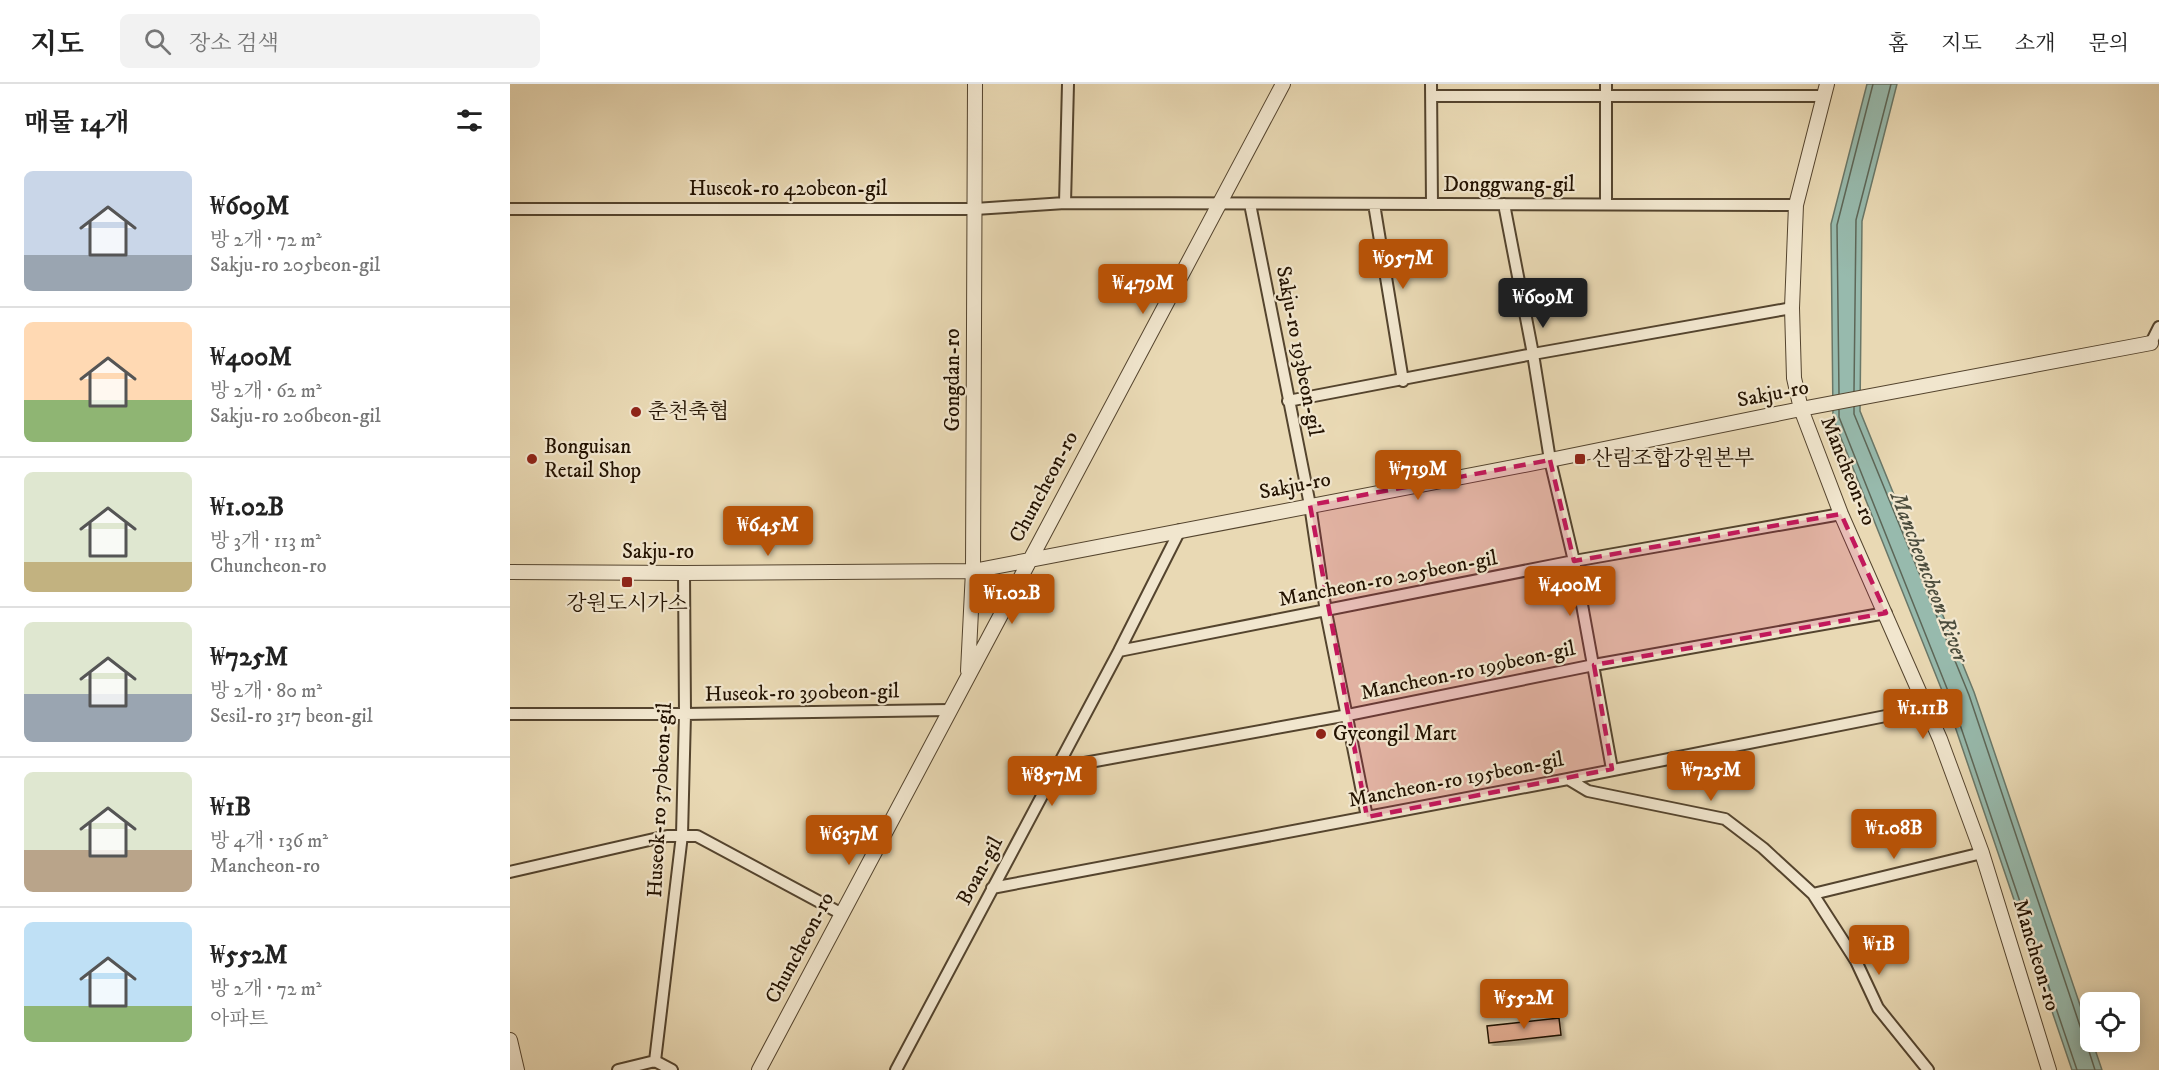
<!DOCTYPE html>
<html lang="ko">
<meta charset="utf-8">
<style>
:root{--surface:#fff;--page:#f2f2f2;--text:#222;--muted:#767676;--line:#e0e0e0;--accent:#b45309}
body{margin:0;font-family:"IM FELL DW Pica","Noto Serif KR",serif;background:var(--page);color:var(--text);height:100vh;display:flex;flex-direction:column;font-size:22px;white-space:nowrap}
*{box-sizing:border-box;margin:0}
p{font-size:20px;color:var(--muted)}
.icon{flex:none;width:33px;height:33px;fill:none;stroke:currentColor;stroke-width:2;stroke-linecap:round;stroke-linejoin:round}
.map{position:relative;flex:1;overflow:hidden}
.sheet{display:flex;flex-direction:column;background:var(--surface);width:510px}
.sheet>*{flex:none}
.buttons{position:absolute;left:1570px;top:908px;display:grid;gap:12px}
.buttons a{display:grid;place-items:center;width:60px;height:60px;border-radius:9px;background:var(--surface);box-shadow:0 3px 15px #0003;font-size:30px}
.price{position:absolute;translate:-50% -51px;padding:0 14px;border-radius:6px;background:var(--accent);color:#fff;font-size:20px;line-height:39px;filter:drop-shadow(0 2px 3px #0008)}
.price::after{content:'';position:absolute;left:50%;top:36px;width:18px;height:14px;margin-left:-9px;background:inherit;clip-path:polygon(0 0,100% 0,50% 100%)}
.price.current{background:#222;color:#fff}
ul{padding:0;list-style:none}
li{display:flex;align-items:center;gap:18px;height:150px;padding:0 24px}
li+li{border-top:2px solid var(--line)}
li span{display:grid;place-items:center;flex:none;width:168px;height:120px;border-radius:9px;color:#555}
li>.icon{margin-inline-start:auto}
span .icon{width:72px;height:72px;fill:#fffc;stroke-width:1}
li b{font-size:26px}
h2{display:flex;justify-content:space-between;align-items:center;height:72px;padding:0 24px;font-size:26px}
header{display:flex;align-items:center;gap:36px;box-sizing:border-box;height:84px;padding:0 30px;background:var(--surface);border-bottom:2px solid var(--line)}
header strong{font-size:28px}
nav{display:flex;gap:33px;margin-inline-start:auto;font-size:21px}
.search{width:420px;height:54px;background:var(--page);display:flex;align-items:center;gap:15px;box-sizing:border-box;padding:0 21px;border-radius:9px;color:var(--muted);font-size:22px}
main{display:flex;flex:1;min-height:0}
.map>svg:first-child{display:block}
</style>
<header>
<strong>지도</strong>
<div class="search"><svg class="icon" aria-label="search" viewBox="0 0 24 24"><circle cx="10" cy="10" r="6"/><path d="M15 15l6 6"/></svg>장소 검색</div>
<nav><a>홈</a><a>지도</a><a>소개</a><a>문의</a></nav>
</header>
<main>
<section class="sheet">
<h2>매물 14개<svg class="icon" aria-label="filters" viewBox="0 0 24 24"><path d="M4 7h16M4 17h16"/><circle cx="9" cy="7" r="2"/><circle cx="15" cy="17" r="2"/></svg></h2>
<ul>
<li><span style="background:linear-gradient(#c9d6e8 70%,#9aa5b1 0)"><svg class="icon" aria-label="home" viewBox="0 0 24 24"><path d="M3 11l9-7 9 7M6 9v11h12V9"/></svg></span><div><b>₩609M</b><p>방 2개 · 72 m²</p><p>Sakju-ro 205beon-gil</p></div></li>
<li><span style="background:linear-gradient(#ffd9b3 65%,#8fb573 0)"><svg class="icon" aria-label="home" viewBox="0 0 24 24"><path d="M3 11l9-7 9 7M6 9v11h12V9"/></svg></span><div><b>₩400M</b><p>방 2개 · 62 m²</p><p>Sakju-ro 206beon-gil</p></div></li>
<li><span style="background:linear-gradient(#dfe7d0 75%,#c2b280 0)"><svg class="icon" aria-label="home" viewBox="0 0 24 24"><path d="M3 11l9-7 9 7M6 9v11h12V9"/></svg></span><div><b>₩1.02B</b><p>방 3개 · 113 m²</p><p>Chuncheon-ro</p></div></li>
<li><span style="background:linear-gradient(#dfe7d0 60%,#9aa5b1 0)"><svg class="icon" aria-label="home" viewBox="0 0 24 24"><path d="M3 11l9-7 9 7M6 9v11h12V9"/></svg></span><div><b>₩725M</b><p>방 2개 · 80 m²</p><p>Sesil-ro 317 beon-gil</p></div></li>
<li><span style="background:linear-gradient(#dfe7d0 65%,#b9a48a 0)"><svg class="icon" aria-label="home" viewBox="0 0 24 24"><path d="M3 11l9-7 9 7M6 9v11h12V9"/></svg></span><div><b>₩1B</b><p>방 4개 · 136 m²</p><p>Mancheon-ro</p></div></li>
<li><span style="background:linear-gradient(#bfe0f5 70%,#8fb573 0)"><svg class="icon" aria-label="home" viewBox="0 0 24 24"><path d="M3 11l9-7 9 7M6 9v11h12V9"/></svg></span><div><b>₩552M</b><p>방 2개 · 72 m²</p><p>아파트</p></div></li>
</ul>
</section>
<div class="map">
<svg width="1649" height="986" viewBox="0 0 1649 986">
<defs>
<filter id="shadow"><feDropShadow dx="4" dy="4" stdDeviation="1.5" flood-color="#0004"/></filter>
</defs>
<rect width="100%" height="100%" fill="#e9d9b4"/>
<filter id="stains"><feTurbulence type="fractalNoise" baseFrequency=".00333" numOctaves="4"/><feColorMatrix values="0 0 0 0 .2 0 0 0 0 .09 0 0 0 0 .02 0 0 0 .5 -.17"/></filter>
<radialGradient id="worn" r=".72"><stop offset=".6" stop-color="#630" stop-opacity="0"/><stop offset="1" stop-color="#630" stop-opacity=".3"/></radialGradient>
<path fill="#97baad" stroke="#697768" stroke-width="1.5" d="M 1357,0 L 1387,0 L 1352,137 L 1350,327 L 1464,608 L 1592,986 L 1562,986 L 1437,619 L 1323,334 L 1321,140 Z"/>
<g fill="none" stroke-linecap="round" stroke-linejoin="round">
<path stroke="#5d6657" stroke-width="1.5" d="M 1344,307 L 1346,136 L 1381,0
M 1329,310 L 1327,141 L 1363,0
M 1344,323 L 1344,330 L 1459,611 L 1572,948 L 1577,953 L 1577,961 L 1585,986
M 1329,326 L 1329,333 L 1442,617 L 1567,986"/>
</g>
<path fill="#dda78b" stroke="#231201" stroke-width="1.5" filter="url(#shadow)" d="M 1049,934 L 1051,951 L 979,959 L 977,942 Z"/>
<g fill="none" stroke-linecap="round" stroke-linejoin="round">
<g stroke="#54442e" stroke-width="14">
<path id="minor" d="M 921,0 L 922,120
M 921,12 L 1314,12
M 555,119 L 558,0
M 740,120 L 800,421 L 816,528 L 857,733
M 864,120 L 893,297
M 994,120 L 1023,270 L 1040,376 L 1064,477 L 1102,685
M 1096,120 L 1096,0
M 0,125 L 465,125 L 555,119 L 1286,121
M 1641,259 L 1649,243
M 778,317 L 1023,270 L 1282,224
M 609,567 L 1064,477 L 1331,430
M 0,630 L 175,630 L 440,626
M 547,684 L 838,631 L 1084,581 L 1376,529
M 1058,695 L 1078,707 L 1215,735 L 1253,764 L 1303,810 L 1346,877 L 1368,924 L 1418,986
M 0,788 L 157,752 L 187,752 L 332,830
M 482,804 L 1058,695 L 1416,624
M 1303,810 L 1472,769
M 145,977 L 162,986
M 108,986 L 145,977 L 172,751 L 175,630 L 174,489
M 386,986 L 609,567 L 670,446"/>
</g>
<g stroke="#54442e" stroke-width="16">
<path id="tertiary" d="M 1317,0 L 1286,121 L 1282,224 L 1284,294 L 1291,325 L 1331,430 L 1430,655 L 1472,769 L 1539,986
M 0,488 L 174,489 L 463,487 L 1040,376 L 1291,325 L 1641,259
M 458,587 L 463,487 L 465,0
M 0,956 L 7,986
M 249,986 L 773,0"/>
</g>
<use href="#minor" stroke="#f1e6ce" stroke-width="10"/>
<use href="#tertiary" stroke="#f1e6ce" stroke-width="14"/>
</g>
<path fill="#c2185b" fill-opacity="0.2" stroke="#c2185b" stroke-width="4.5" stroke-dasharray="12 8" stroke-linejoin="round" d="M 1040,376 L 1064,477 L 1331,430 L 1376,529 L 1084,581 L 1102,685 L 857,733 L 800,421 Z"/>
<g fill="#8f2418" stroke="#f1e6ce" stroke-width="2">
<circle cx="126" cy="328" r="6"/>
<circle cx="22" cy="375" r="6"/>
<rect x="1064" y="369" width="12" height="12" rx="3"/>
<rect x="111" y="492" width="12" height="12" rx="3"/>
<circle cx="811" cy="650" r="6"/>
</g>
<g text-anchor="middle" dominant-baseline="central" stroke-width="4.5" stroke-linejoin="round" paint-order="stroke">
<g font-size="21" fill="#231201" stroke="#f1e6ce">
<text x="999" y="101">Donggwang-gil</text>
<text x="278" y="105">Huseok-ro 420beon-gil</text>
<text transform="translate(789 267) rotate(79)">Sakju-ro 193beon-gil</text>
<text transform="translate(443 296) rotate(-90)">Gongdan-ro</text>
<text transform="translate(1263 310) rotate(-11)">Sakju-ro</text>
<text transform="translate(1338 387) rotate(68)">Mancheon-ro</text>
<text transform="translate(785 402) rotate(-11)">Sakju-ro</text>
<text transform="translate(534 403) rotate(-62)">Chuncheon-ro</text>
<text x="148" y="468">Sakju-ro</text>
<text transform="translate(878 495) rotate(-11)">Mancheon-ro 205beon-gil</text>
<text transform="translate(958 587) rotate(-12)">Mancheon-ro 199beon-gil</text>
<text transform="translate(292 609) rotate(-1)">Huseok-ro 390beon-gil</text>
<text transform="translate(946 696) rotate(-11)">Mancheon-ro 195beon-gil</text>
<text transform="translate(150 716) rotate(-87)">Huseok-ro 370beon-gil</text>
<text transform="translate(470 787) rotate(-62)">Boan-gil</text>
<text transform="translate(290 864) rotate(-62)">Chuncheon-ro</text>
<text transform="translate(1526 871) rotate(73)">Mancheon-ro</text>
</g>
<g font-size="21" fill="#231201" stroke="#f1e6ce" text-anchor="start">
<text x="138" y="328">춘천축협</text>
<text x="34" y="363">Bonguisan<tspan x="34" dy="24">Retail Shop</tspan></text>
<text x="1082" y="375">산림조합강원본부</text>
<text x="117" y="520" text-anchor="middle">강원도시가스</text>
<text x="823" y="650">Gyeongil Mart</text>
</g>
<g font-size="22" font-style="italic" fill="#4c4d3d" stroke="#f1e6ce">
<text transform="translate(1419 493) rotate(69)">Mancheoncheon River</text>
</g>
</g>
<rect width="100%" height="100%" filter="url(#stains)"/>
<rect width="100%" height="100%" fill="url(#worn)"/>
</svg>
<div class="buttons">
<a><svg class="icon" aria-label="locate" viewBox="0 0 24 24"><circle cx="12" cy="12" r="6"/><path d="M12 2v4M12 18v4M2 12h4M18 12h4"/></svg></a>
</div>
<b class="price" style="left:893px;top:206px">₩957M</b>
<b class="price" style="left:633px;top:231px">₩479M</b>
<b class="price current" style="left:1033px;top:245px">₩609M</b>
<b class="price" style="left:908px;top:417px">₩719M</b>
<b class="price" style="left:258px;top:473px">₩645M</b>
<b class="price" style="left:1060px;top:533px">₩400M</b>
<b class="price" style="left:502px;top:541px">₩1.02B</b>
<b class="price" style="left:1413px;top:656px">₩1.11B</b>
<b class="price" style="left:1201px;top:718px">₩725M</b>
<b class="price" style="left:542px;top:723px">₩857M</b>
<b class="price" style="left:1384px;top:776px">₩1.08B</b>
<b class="price" style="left:339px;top:782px">₩637M</b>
<b class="price" style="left:1369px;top:892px">₩1B</b>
<b class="price" style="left:1014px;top:946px">₩552M</b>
</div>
</main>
